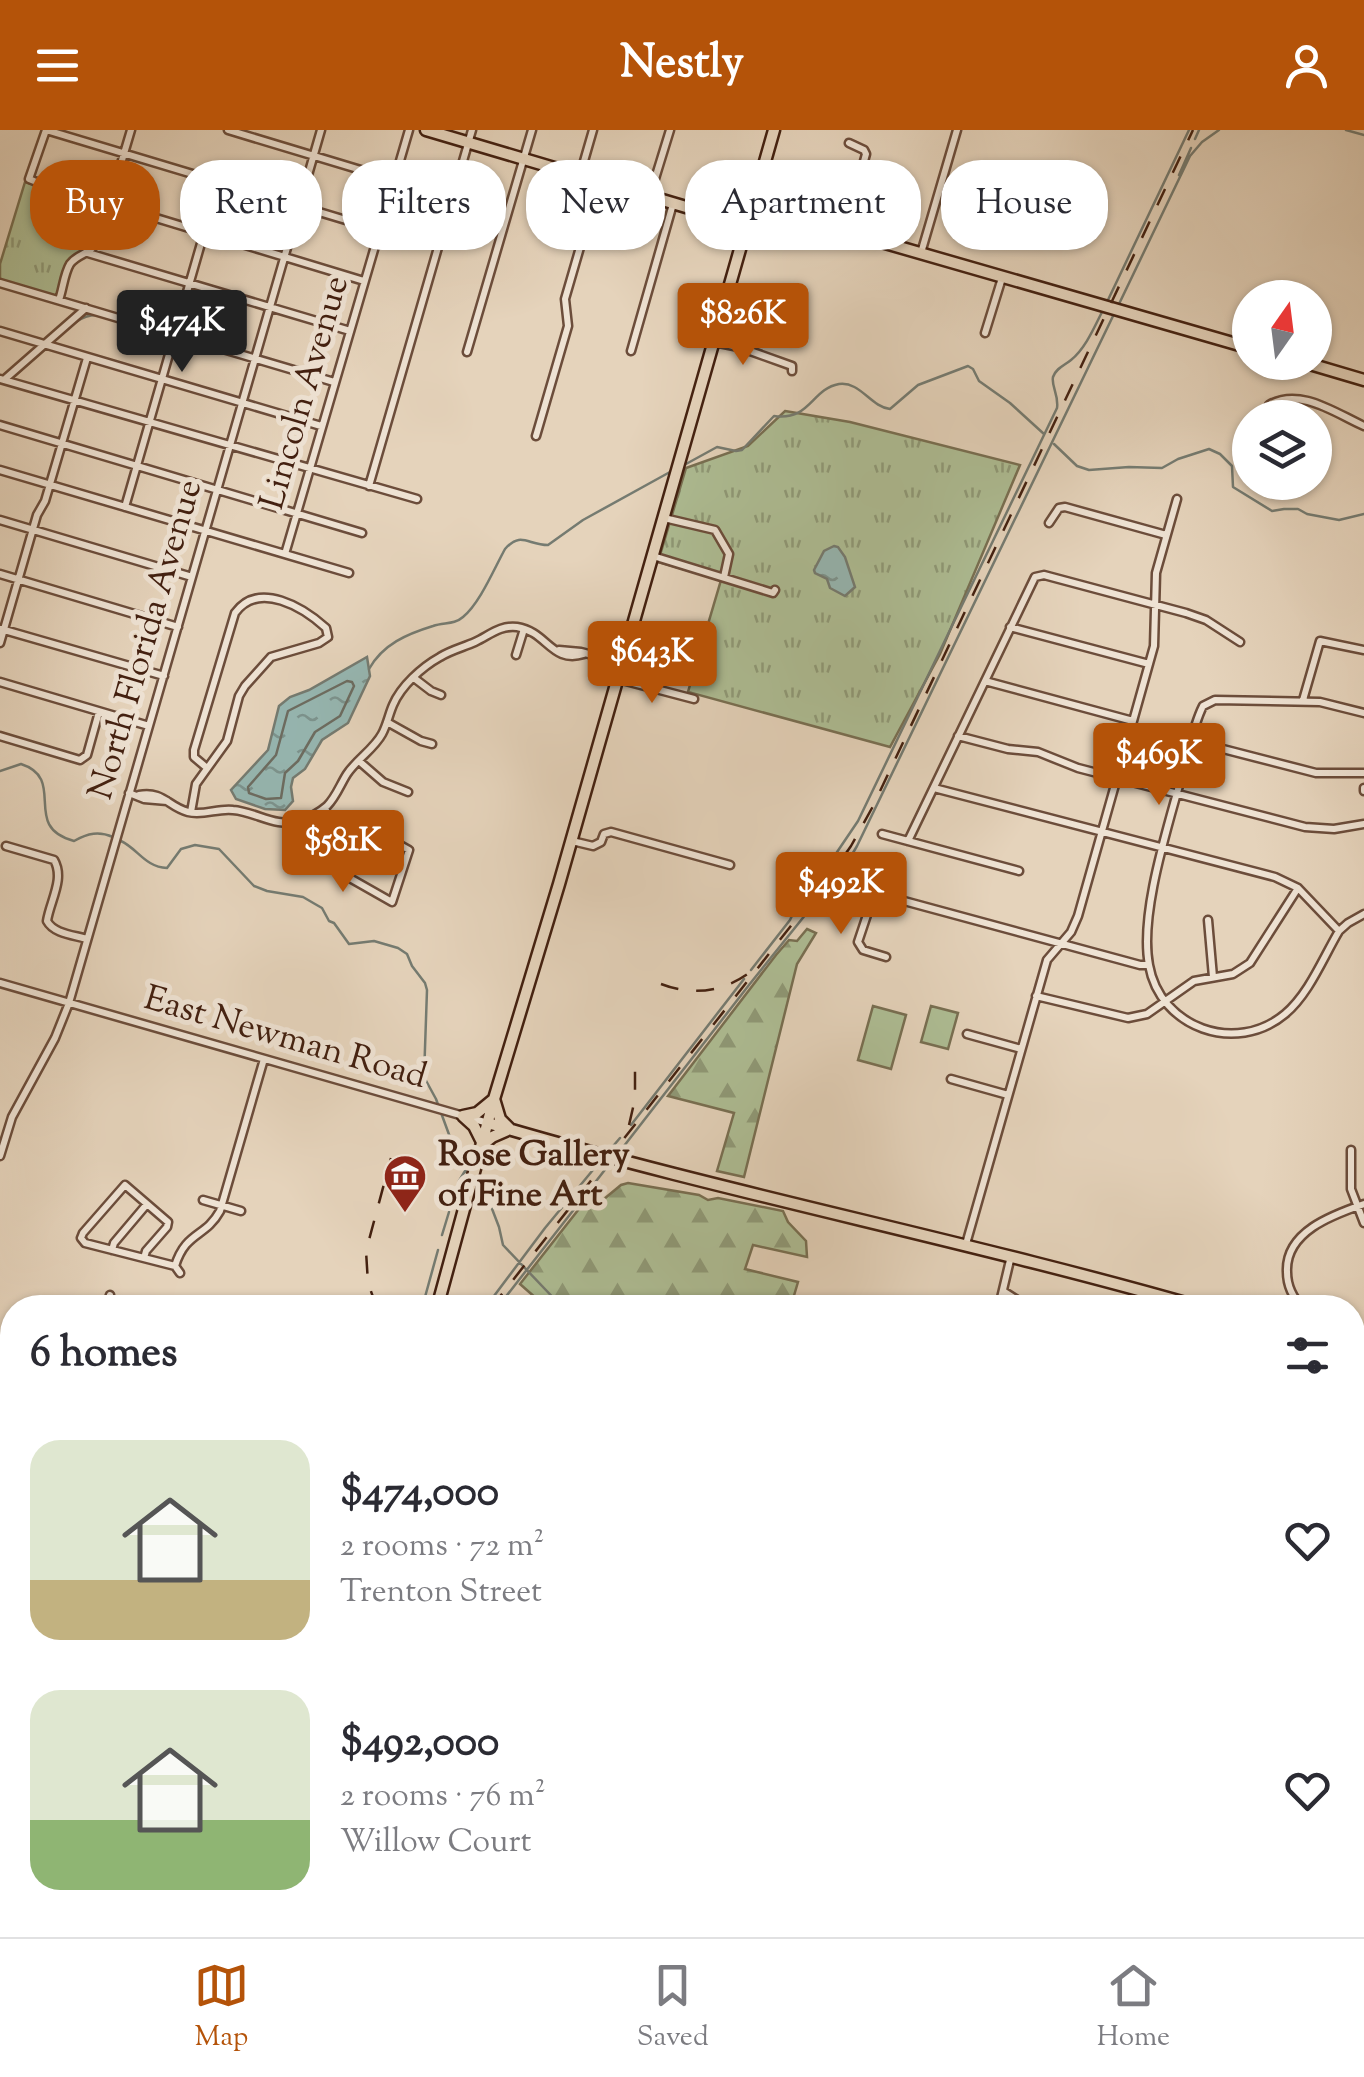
<!DOCTYPE html>
<meta charset="utf-8">
<style>
:root{--surface:#fff;--page:#f7f7f7;--text:#2b2b33;--muted:#7c7c81;--line:#e1e1e2;--accent:#b45309}
body{margin:0;font-family:"Sorts Mill Goudy",serif;background:var(--page);color:var(--text);height:100vh;display:flex;flex-direction:column;font-size:38px;white-space:nowrap}
*{box-sizing:border-box;margin:0}
p{font-size:32px;color:var(--muted)}
.icon{flex:none;width:55px;height:55px;fill:none;stroke:currentColor;stroke-width:2;stroke-linecap:round;stroke-linejoin:round}
.map{position:relative;flex:1;overflow:hidden}
.sheet{position:absolute;left:0px;top:1165px;width:1365px;height:642px;display:flex;flex-direction:column;background:var(--surface);border-radius:40px 40px 0 0;box-shadow:0 2px 8px #0004}
.sheet>*{flex:none}
.banner{position:absolute;left:30px;top:30px;width:1305px;height:90px;display:flex;gap:20px}
.needle{width:65px;rotate:14deg}
.buttons{position:absolute;left:1232px;top:150px;display:grid;gap:20px}
.buttons a{display:grid;place-items:center;width:100px;height:100px;border-radius:50%;background:var(--surface);box-shadow:0 2px 8px #0004;font-size:50px}
.price{position:absolute;translate:-50% -85px;padding:0 22px;border-radius:10px;background:var(--accent);color:#fff;font-size:32px;line-height:65px;filter:drop-shadow(0 2px 5px #0008)}
.price::after{content:'';position:absolute;left:50%;top:60px;width:30px;height:22px;margin-left:-15px;background:inherit;clip-path:polygon(0 0,100% 0,50% 100%)}
.price.selected{background:#222;color:#fff}
ul{padding:0;list-style:none}
li{display:flex;align-items:center;gap:30px;height:250px;padding:0 30px}
li span{display:grid;place-items:center;flex:none;width:280px;height:200px;border-radius:30px;color:#555}
li>.icon{margin-inline-start:auto}
span .icon{width:120px;height:120px;fill:#fffc;stroke-width:1}
li b{font-size:42px}
h2{display:flex;justify-content:space-between;align-items:center;height:120px;padding:0 30px;font-size:42px}
.chip{padding:0 35px;border-radius:40px;background:var(--surface);box-shadow:0 2px 8px #0004;font-size:35px;line-height:90px}
.chip.selected{background:var(--accent);color:#fff}
header{display:flex;justify-content:space-between;align-items:center;height:130px;padding:0 30px;background:var(--accent);color:#fff;font-size:45px;font-weight:700}
.tabs{display:flex;justify-content:space-around;align-items:center;height:140px;border-top:2px solid var(--line);background:var(--surface);font-size:28px;color:var(--muted)}
.tabs a{display:grid;justify-items:center;gap:5px}
.tabs .selected{color:var(--accent)}
.map>svg:first-child{display:block}
</style>
<header><svg class="icon" aria-label="menu" viewBox="0 0 24 24"><path d="M4 6h16M4 12h16M4 18h16"/></svg>Nestly<svg class="icon" aria-label="person" viewBox="0 0 24 24"><circle cx="12" cy="8" r="4"/><path d="M4 21q1-7 8-7t8 7"/></svg></header>
<div class="map">
<svg width="1364" height="1807" viewBox="0 0 1364 1807">
<defs>
<pattern id="grass-tufts" width="24" height="20" patternUnits="userSpaceOnUse" patternTransform="scale(2.5)"><rect width="24" height="20" fill="#aebe95"/><path d="M3 7l-1-3M5 7V3M7 7l1-3M15 17l-1-3M17 17v-4M19 17l1-3" fill="none" stroke="#8f9a78"/></pattern>
<pattern id="forest-firs" width="22" height="20" patternUnits="userSpaceOnUse" patternTransform="scale(2.5)"><rect width="22" height="20" fill="#aebe95"/><path d="M5 1l3.5 6h-7zM16 11l3.5 6h-7z" fill="#8f9a78"/></pattern>
<pattern id="water-ripples" width="26" height="14" patternUnits="userSpaceOnUse" patternTransform="scale(2.5)"><rect width="26" height="14" fill="#96b7b2"/><path d="M2 4q2-2 4 0t4 0M15 11q2-2 4 0t4 0" fill="none" stroke="#7c948f"/></pattern>
</defs>
<rect width="100%" height="100%" fill="#e5d3bb"/>
<filter id="stains"><feTurbulence type="fractalNoise" baseFrequency=".002" numOctaves="4"/><feColorMatrix values="0 0 0 0 .2 0 0 0 0 .09 0 0 0 0 .02 0 0 0 .5 -.17"/></filter>
<radialGradient id="worn" r=".72"><stop offset=".6" stop-color="#630" stop-opacity="0"/><stop offset="1" stop-color="#630" stop-opacity=".3"/></radialGradient>
<path fill="url(#grass-tufts)" stroke="#786f52" stroke-width="2.5" d="M 25,52 L 104,76 L 93,116 L 76,125 L 57,166 L 0,150 L 0,134 Z
M 785,281 L 850,292 L 1020,335 L 940,524 L 890,617 L 688,562 L 721,450 L 658,432 L 686,338 L 748,316 Z"/>
<path fill="url(#forest-firs)" stroke="#786f52" stroke-width="2.5" d="M 807,799 L 816,803 L 797,834 L 744,1047 L 717,1041 L 734,983 L 668,966 L 776,825 L 789,810 L 797,811 Z
M 628,1053 L 699,1065 L 708,1070 L 718,1068 L 783,1081 L 788,1092 L 806,1111 L 807,1127 L 753,1115 L 745,1139 L 798,1152 L 793,1169 L 811,1175 L 811,1177 L 546,1177 L 520,1154 L 586,1070 L 604,1069 L 621,1055 Z
M 749,1795 L 862,1795 L 858,1807 L 745,1807 Z"/>
<path fill="#aebe95" stroke="#786f52" stroke-width="2.5" d="M 873,876 L 906,885 L 891,939 L 858,930 Z
M 931,876 L 958,883 L 948,919 L 921,912 Z"/>
<path fill="url(#water-ripples)" stroke="#757b71" stroke-width="2.5" d="M 834,416 L 838,417 L 845,427 L 855,457 L 845,466 L 830,458 L 827,449 L 815,443 L 814,440 L 824,421 Z
M 367,527 L 370,546 L 348,593 L 322,610 L 305,639 L 293,648 L 291,657 L 293,671 L 285,680 L 265,679 L 236,669 L 231,660 L 268,620 L 279,576 L 290,567 L 309,560 Z"/>
<g fill="none" stroke-linecap="round" stroke-linejoin="round">
<path stroke="#6c6c61" stroke-width="2.5" d="M 347,551 L 352,552 L 354,556 L 340,586 L 315,602 L 298,631 L 285,643 L 281,668 L 266,669 L 249,663 L 248,657 L 276,625 L 288,581 Z"/>
<path stroke="#757b71" stroke-width="2.5" d="M 1346,0 L 1364,5
M 1195,9 L 1199,0
M 1179,45 L 1191,18
M 1107,172 L 1189,0
M 1119,174 L 1190,26 L 1202,12 L 1219,0
M 52,213 C 64,202 78,185 96,185
M 3,246 L 37,216
M 11,249 L 46,218
M 1054,314 L 1077,336 L 1089,340 L 1129,337 L 1162,338 L 1178,329 L 1209,319 L 1220,324 L 1232,336 L 1233,357 L 1272,381 L 1284,379 L 1298,379 L 1307,384 L 1339,390 L 1364,384
M 686,334 L 717,317 L 736,321 L 742,320 L 774,286 C 811,291 811,259 839,254 C 860,251 871,277 890,279 L 918,255 L 968,236 L 973,239 L 979,251 L 1010,273 L 1044,304
M 369,539 C 383,514 407,504 433,496 C 444,492 454,495 463,487 C 480,473 494,439 505,419 C 521,401 528,415 548,415 L 583,390 L 670,342
M 0,641 L 21,634 C 68,649 20,697 74,711 C 88,703 99,701 113,707
M 121,711 C 138,719 145,737 167,738 L 181,719 L 195,715 L 219,719 L 254,756 L 267,761 L 303,767 L 315,774 L 322,778 L 329,791 L 334,793 L 349,814 L 374,811 L 398,818 L 407,824 L 412,836 L 425,853 L 427,860 L 424,947 L 436,969 L 458,1029 L 469,1045
M 751,840 L 790,790 L 802,764 L 833,728 L 858,691 L 1057,278 C 1059,265 1051,256 1053,247 C 1056,238 1065,235 1071,230 C 1085,219 1094,198 1102,182
M 631,995 L 744,849
M 608,1022 L 620,1008
M 617,1025 L 749,855 L 847,733 L 857,716 L 1114,184
M 459,1051 L 465,1041
M 474,1051 L 489,1071 L 499,1097 L 503,1115 L 563,1178
M 442,1105 L 449,1082
M 425,1167 L 438,1120
M 422,1178 L 423,1173
M 485,1178 L 545,1098 L 602,1029
M 497,1178 L 611,1032
M 1352,1515 L 1364,1514
M 1352,1738 L 1355,1725 L 1364,1720
M 37,1795 L 40,1807
M 53,1807 L 55,1795
M 640,1807 L 647,1795"/>
<g stroke="#6c4d3b" stroke-width="11">
<path id="minor" d="M 46,0 L 29,49 L 34,51 L 364,151
M 46,0 L 379,100
M 228,0 L 394,50
M 580,45 L 593,0
M 650,65 L 670,0
M 845,100 L 866,24 L 864,20 L 849,13
M 88,123 L 350,201
M 921,123 L 957,0
M 0,153 L 334,252
M 59,170 C 63,159 64,144 70,134 C 78,123 90,125 98,111 L 131,0
M 0,201 L 321,296
M 985,203 L 1002,148
M 714,212 L 739,217 L 792,236 L 792,241
M 631,221 L 673,74
M 467,222 L 532,0
M 0,249 L 417,369
M 5,249 L 86,178
M 1269,275 C 1300,257 1335,283 1364,296
M 0,295 L 362,403
M 536,306 L 568,196 L 565,169 L 599,52
M 0,340 L 349,443
M 369,356 L 472,0
M 125,377 L 204,103
M 664,388 L 715,400 L 729,424 L 724,447
M 0,390 L 192,447
M 1049,393 L 1059,378 L 1065,377 L 1166,405
M 285,424 L 409,0
M 653,426 L 773,463 L 775,460
M 0,444 L 178,497
M 1010,497 L 1149,534
M 1,499 L 164,546
M 0,513 L 37,385 L 45,371 L 87,228
M 559,520 L 581,522 L 623,533
M 516,525 L 524,499
M 600,527 L 612,524 L 625,526
M 414,548 L 431,561 L 441,565
M 618,549 L 694,569
M 985,551 L 1133,591
M 0,552 L 149,596
M 1303,570 L 1320,511 L 1364,520
M 1364,583 L 1320,572 L 1215,570 L 1203,576 C 1193,596 1189,620 1183,641 C 1169,694 1139,783 1149,835 C 1160,898 1236,925 1285,884 C 1309,864 1323,828 1339,801 L 1348,793 L 1364,784
M 387,592 L 421,611 L 432,614
M 0,606 L 80,630 L 87,625 L 99,582
M 958,606 L 1008,619 L 1038,622 L 1078,638 L 1305,697 L 1334,699 L 1364,694
M 1192,611 L 1316,643 L 1364,643
M 359,631 L 383,652 L 408,662
M 934,658 L 1275,747 L 1298,758 L 1339,801
M 1364,658 L 1364,661
M 129,663 L 144,669 L 167,671
M 139,665 C 164,661 167,676 188,682 C 203,686 218,678 233,680 C 257,682 275,698 300,691 C 309,688 320,682 327,676 C 336,667 340,655 347,644 C 357,629 374,619 382,604 C 387,595 389,584 393,575 C 401,556 422,537 440,527 C 451,520 464,517 475,512 C 490,505 500,495 517,497 C 548,502 551,534 584,524
M 325,678 L 330,690 L 311,726 L 392,772 L 409,720 L 393,711 L 356,699
M 191,682 L 196,654 L 227,611 L 239,566 L 245,556 L 271,527 L 319,513 L 328,507 L 326,498 C 304,478 259,450 235,483 L 194,620 L 194,627 L 207,638
M 882,704 L 1019,741
M 572,711 L 593,716 L 601,712 L 604,704 L 611,702 L 730,735
M 908,711 L 1035,447 L 1044,445 L 1186,483 L 1206,490 L 1240,512
M 6,716 L 54,730 C 65,749 50,771 47,791 C 54,804 74,805 87,809
M 1208,790 L 1213,847
M 886,827 L 863,820 L 858,812 L 871,773 L 882,765 L 1140,835 L 1149,835
M 0,853 L 488,993
M 1036,866 L 1128,888 L 1147,884 L 1194,851 L 1233,844 L 1250,833 L 1298,758
M 967,904 L 1021,919
M 951,949 L 1008,965
M 1351,1020 L 1351,1059 L 1364,1093
M 0,1026 L 12,987 L 55,908 L 69,873 L 321,0
M 203,1070 L 241,1081
M 966,1114 L 1047,830 L 1071,802 L 1078,786 L 1133,591 L 1154,516 L 1156,443 L 1177,369
M 112,1120 L 114,1113 L 147,1074
M 144,1128 L 146,1121 L 167,1097 L 168,1092 L 125,1055 L 83,1103 L 81,1108 L 85,1113 L 175,1136
M 180,1143 L 175,1136 C 186,1101 205,1108 220,1081 L 264,929
M 1003,1161 L 1030,1178
M 106,1178 L 110,1165
M 997,1178 L 1001,1168 L 1011,1126
M 1303,1178 C 1293,1168 1287,1156 1287,1142 C 1285,1102 1332,1085 1364,1074
M 1,1349 L 12,1297
M 0,1432 L 12,1435
M 0,1514 L 12,1517
M 0,1591 L 12,1595
M 0,1672 L 12,1676
M 662,1795 L 671,1807
M 893,1795 L 936,1807
M 1238,1799 L 1269,1807
M 1,1800 L 12,1756
M 130,1807 L 133,1795
M 353,1807 L 356,1795
M 481,1807 L 496,1800 L 499,1795
M 527,1807 L 530,1795
M 601,1807 L 609,1795
M 960,1807 L 963,1795
M 1032,1807 L 1036,1795"/>
</g>
<g stroke="#432010" stroke-width="15">
<path id="major" d="M 426,0 L 686,77 L 708,79 L 753,75 L 1250,218
M 1303,232 L 1364,250
M 494,969 L 500,989 L 510,999 L 492,1007 L 483,1014 L 474,996 L 463,986 L 477,983 Z
M 488,993 C 724,1063 967,1110 1203,1178
M 437,1178 L 494,969 L 559,754 L 774,0
M 1352,1220 L 1364,1224
M 1352,1375 L 1364,1336
M 261,1807 L 264,1795
M 1234,1807 L 1238,1795"/>
</g>
<use href="#minor" stroke="#eee2d3" stroke-width="6"/>
<use href="#major" stroke="#e5d3bb" stroke-width="10"/>
<path stroke="#432010" stroke-width="2.5" stroke-dasharray="18 18" stroke-linecap="butt" d="M 661,854 C 692,866 723,862 749,843
M 629,995 L 635,969 L 635,941
M 377,1178 L 368,1153 L 366,1121 L 391,1028
M 491,1178 L 830,746 L 851,716 L 872,678 L 1193,0
M 58,1807 L 60,1795"/>
</g>
<defs>
<g id="museum-pin" transform="scale(2.25)"><path d="M0 17L-7.5 6A9.5 9.5 0 1 1 7.5 6Z" fill="#8f2418" stroke="#eee2d3"/><path d="M0-6L6-3V-2H-6V-3ZM-5-1h2V3h-2ZM-1-1h2V3h-2ZM3-1h2V3H3ZM-6 4H6V6H-6Z" fill="#fff"/></g>
</defs>
<g fill-rule="evenodd">
<use href="#museum-pin" x="405" y="1046"/>
</g>
<g text-anchor="middle" dominant-baseline="central" stroke-width="10" stroke-linejoin="round" paint-order="stroke">
<g font-size="35" fill="#432010" stroke="#eee2d3">
<text transform="translate(306 263) rotate(-74)">Lincoln Avenue</text>
<text transform="translate(147 510) rotate(-74)">North Florida Avenue</text>
<text transform="translate(285 909) rotate(16)">East Newman Road</text>
</g>
<g font-size="35" font-weight="bold" fill="#432010" stroke="#eee2d3" text-anchor="start">
<text x="438" y="1026">Rose Gallery<tspan x="438" dy="40">of Fine Art</tspan></text>
</g>
</g>
<rect width="100%" height="100%" filter="url(#stains)"/>
<rect width="100%" height="100%" fill="url(#worn)"/>
</svg>
<div class="buttons">
<a><svg class="needle" viewBox="-14 -14 28 28"><path d="M0-13l5 13h-10z" fill="#e53935"/><path d="M0 13l5-13h-10z" fill="#7c7c81"/></svg></a>
<a><svg class="icon" aria-label="layers" viewBox="0 0 24 24"><path d="M12 4l9 5-9 5-9-5zM3 14l9 5 9-5"/></svg></a>
</div>
<b class="price" style="left:743px;top:238px">$826K</b>
<b class="price selected" style="left:182px;top:245px">$474K</b>
<b class="price" style="left:652px;top:576px">$643K</b>
<b class="price" style="left:1159px;top:678px">$469K</b>
<b class="price" style="left:343px;top:765px">$581K</b>
<b class="price" style="left:841px;top:807px">$492K</b>
<div class="banner">
<a class="chip selected">Buy</a>
<a class="chip">Rent</a>
<a class="chip">Filters</a>
<a class="chip">New</a>
<a class="chip">Apartment</a>
<a class="chip">House</a>
</div>
<section class="sheet">
<h2>6 homes<svg class="icon" aria-label="filters" viewBox="0 0 24 24"><path d="M4 7h16M4 17h16"/><circle cx="9" cy="7" r="2"/><circle cx="15" cy="17" r="2"/></svg></h2>
<ul>
<li><span style="background:linear-gradient(#dfe7d0 70%,#c2b280 0)"><svg class="icon" aria-label="home" viewBox="0 0 24 24"><path d="M3 11l9-7 9 7M6 9v11h12V9"/></svg></span><div><b>$474,000</b><p>2 rooms · 72 m²</p><p>Trenton Street</p></div><svg class="icon" aria-label="heart" viewBox="0 0 24 24"><path d="M12 20l-8-8c-3-5 5-10 8-4 3-6 11-1 8 4z"/></svg></li>
<li><span style="background:linear-gradient(#dfe7d0 65%,#8fb573 0)"><svg class="icon" aria-label="home" viewBox="0 0 24 24"><path d="M3 11l9-7 9 7M6 9v11h12V9"/></svg></span><div><b>$492,000</b><p>2 rooms · 76 m²</p><p>Willow Court</p></div><svg class="icon" aria-label="heart" viewBox="0 0 24 24"><path d="M12 20l-8-8c-3-5 5-10 8-4 3-6 11-1 8 4z"/></svg></li>
</ul>
</section>
</div>
<nav class="tabs">
<a class="selected"><svg class="icon" aria-label="map" viewBox="0 0 24 24"><path d="M3 6l6-2 6 2 6-2v14l-6 2-6-2-6 2zM9 4v14M15 6v14"/></svg>Map</a>
<a><svg class="icon" aria-label="saved" viewBox="0 0 24 24"><path d="M7 4h10v16l-5-4-5 4z"/></svg>Saved</a>
<a><svg class="icon" aria-label="home" viewBox="0 0 24 24"><path d="M3 11l9-7 9 7M6 9v11h12V9"/></svg>Home</a>
</nav>
